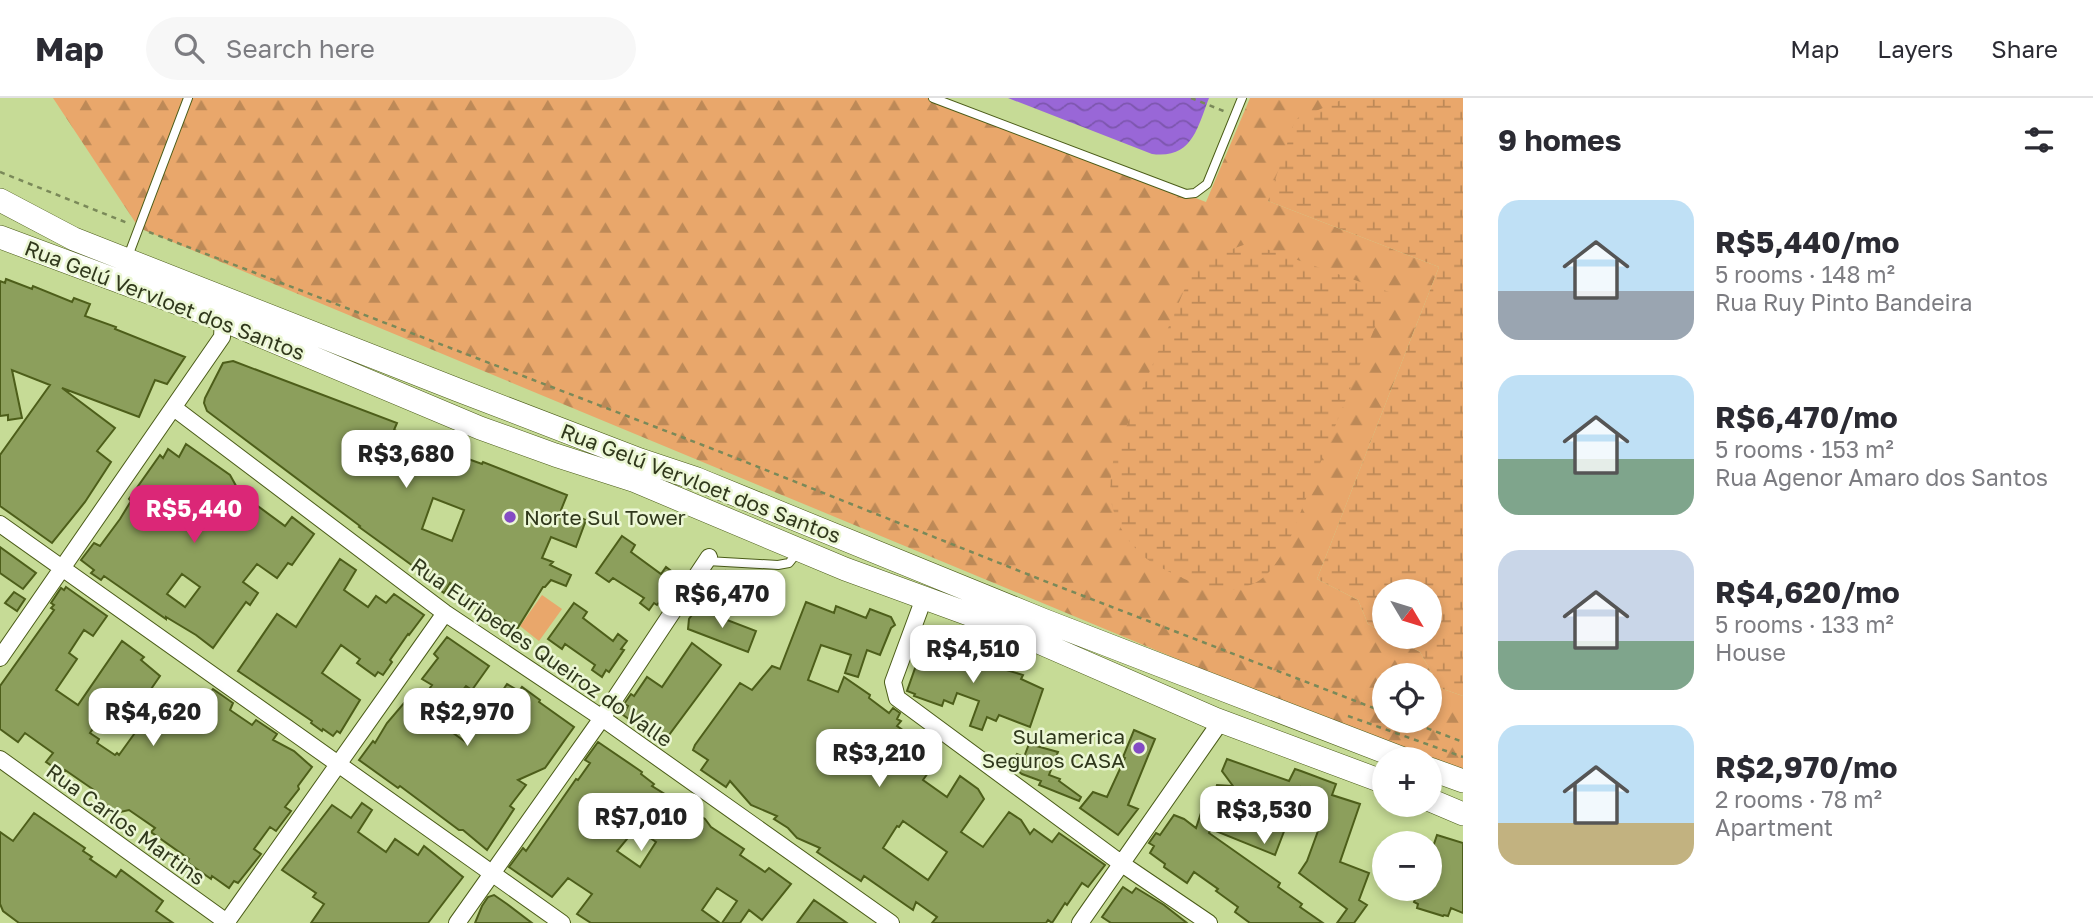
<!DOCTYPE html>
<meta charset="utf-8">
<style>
:root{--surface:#fff;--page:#f7f7f7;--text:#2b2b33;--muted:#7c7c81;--line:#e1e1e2;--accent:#db2777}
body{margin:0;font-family:"Golos Text",sans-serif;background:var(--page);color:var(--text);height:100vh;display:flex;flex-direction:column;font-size:26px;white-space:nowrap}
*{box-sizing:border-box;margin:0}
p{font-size:23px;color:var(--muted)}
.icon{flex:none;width:38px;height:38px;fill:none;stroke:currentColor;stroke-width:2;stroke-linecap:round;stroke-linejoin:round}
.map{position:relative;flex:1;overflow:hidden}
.sheet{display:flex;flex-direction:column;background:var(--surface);width:630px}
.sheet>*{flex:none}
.needle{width:46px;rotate:128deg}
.fabs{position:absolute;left:1372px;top:481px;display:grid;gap:14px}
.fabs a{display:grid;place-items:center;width:70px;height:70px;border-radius:50%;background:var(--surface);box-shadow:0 4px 10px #0003;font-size:35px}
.price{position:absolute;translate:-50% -60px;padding:0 16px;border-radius:14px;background:#fff;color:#222;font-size:23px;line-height:46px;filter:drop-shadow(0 2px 4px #0008)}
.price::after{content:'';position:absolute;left:50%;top:42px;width:21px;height:16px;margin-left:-10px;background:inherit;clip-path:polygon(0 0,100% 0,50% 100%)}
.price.active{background:var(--accent);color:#fff}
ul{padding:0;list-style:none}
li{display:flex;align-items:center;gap:21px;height:175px;padding:0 35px}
li span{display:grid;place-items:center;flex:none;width:196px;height:140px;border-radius:21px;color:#555}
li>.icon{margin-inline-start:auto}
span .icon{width:84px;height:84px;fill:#fffc;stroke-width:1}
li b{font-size:30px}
h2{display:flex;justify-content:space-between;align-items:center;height:84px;padding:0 35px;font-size:30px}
header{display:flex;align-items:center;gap:42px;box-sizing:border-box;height:98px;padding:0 35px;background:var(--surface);border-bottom:2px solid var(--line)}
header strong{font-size:33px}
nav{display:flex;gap:38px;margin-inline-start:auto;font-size:24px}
.search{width:490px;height:63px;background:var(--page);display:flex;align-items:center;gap:18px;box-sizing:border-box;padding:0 24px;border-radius:38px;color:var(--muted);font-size:26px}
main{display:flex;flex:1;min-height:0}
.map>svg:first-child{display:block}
</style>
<header>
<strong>Map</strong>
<div class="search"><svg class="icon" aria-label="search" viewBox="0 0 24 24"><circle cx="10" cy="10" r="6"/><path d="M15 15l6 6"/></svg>Search here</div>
<nav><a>Map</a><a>Layers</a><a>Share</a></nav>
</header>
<main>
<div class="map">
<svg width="1463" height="825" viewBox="0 0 1463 825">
<defs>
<pattern id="forest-firs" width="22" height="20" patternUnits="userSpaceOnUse" patternTransform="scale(1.75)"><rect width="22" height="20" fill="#e9a76b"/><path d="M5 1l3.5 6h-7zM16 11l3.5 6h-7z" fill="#bd8957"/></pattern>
<pattern id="wetland-marsh" width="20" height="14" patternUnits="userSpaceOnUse" patternTransform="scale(1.75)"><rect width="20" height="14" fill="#e9a76b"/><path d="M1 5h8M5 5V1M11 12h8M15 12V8" fill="none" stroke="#bd8957"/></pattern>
<pattern id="water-waves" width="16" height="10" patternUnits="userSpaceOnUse" patternTransform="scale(1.75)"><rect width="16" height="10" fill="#9967d7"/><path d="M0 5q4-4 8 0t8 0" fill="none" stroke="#7d56ae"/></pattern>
</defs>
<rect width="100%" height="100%" fill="#c6db96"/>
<path fill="url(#forest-firs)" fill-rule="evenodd" d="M 53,0 L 933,0 L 1206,104 L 1250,0 L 1346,0 L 1268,103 L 1439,169 L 1317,481 L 1358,502 L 1368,526 L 1384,535 L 1384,539 L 1392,539 L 1420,554 L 1440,590 L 1463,598 L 1463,680 L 1430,662 L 1418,661 L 139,130 ZM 1384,578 L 1430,578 L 1430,623 L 1384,623 Z"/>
<path fill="url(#wetland-marsh)" d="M 1346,0 L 1463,0 L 1463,598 L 1440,590 L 1420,554 L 1392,539 L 1430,539 L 1430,494 L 1384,494 L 1384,535 L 1368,526 L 1358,502 L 1317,481 L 1439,169 L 1268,103 L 1295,22 Z
M 1249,145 L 1389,194 L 1287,448 C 1279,460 1272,474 1260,482 C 1233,499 1205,491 1178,478 C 1166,472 1151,466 1141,456 C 1129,445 1117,427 1113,411 C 1108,393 1111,376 1114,358 L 1196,164 Z"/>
<path fill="#e9a76b" d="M 542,497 L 562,511 L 539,543 L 520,528 Z"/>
<path fill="url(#water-waves)" d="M 1008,0 L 1209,0 C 1197,31 1192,61 1152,56 Z"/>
<path fill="#8c9f5c" stroke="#4d5e1a" stroke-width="2" fill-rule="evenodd" d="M 6,181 L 32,191 L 33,188 L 72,204 L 74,200 L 90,206 L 85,218 L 116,229 L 115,231 L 185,259 L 167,286 L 155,282 L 139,319 L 62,290 L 115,330 L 97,353 L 111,364 L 85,404 L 52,445 L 0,408 L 0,357 L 50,287 L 12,272 L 22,320 L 8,322 L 8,317 L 0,318 L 0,183 L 5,185 Z
M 233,263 L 397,325 L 394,332 L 446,353 L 482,366 L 483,364 L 567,397 L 561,412 L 586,422 L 576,449 L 551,439 L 542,460 L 553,464 L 550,467 L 571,477 L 566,488 L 551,482 L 545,489 L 543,489 L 517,531 L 504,522 L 502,525 L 493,518 L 494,516 L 450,485 L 444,495 L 422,479 L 424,476 L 359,429 L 360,428 L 207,313 L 204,305 L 205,300 L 223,265 ZM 433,400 L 464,412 L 452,443 L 422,431 Z
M 186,346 L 230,377 L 240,395 L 285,428 L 292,419 L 314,436 L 292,467 L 288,465 L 277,480 L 257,466 L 243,484 L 258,495 L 250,507 L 246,504 L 213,550 L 196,537 L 166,519 L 166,521 L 104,478 L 101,482 L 91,475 L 94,472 L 81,462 L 94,445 L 100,448 L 120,421 L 131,403 L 129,401 L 160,357 L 163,360 L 168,351 L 179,359 ZM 182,476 L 200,489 L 185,509 L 167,496 Z
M 622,438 L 635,447 L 631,454 L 661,476 L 666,469 L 675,476 L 669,484 L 672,486 L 657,507 L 654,505 L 649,512 L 640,505 L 644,500 L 613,480 L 609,484 L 596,475 Z
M 0,449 L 36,475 L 23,491 L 0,475 Z
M 340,461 L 356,472 L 344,492 L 368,509 L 376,498 L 386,505 L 394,496 L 424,517 L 409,537 L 408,536 L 390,562 L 392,564 L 383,577 L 378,574 L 375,578 L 357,565 L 360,561 L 341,547 L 322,575 L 360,602 L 340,635 L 337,633 L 333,638 L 323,631 L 322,633 L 311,625 L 312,623 L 238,573 L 277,516 L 296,529 Z
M 726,473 L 756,485 L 760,474 L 779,481 L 770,508 L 717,486 Z
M 66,489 L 107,518 L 93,538 L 84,532 L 69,555 L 77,561 L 56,592 L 78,607 L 122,543 L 144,559 L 141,562 L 160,578 L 147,597 L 184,622 L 194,609 L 197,612 L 213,591 L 233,605 L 230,612 L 252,627 L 256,622 L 277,636 L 273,642 L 294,653 L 312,669 L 298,688 L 299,691 L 285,709 L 291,713 L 276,733 L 270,729 L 254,751 L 261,756 L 238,785 L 234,783 L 229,790 L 212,778 L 211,781 L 187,764 L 189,761 L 151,734 L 155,730 L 129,712 L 116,715 L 96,700 L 94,692 L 65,672 L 62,675 L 46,664 L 53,655 L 25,635 L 18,644 L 0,631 L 0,588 L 54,512 L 51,510 L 54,507 L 51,505 L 61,490 L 64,492 ZM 114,601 L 136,617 L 129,626 L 137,632 L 119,657 L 117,655 L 115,657 L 97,645 L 99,641 L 90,635 Z
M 14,494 L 25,501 L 17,513 L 5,505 Z
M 806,504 L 834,515 L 836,508 L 866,520 L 870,511 L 891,519 L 895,527 L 891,530 L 880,557 L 867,552 L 858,579 L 845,575 L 851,557 L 821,547 L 808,582 L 838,594 L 844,579 L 870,597 L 869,600 L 889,615 L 893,610 L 900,615 L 897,621 L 901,623 L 897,628 L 940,658 L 923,682 L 947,699 L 960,678 L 978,691 L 984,701 L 961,734 L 983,749 L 1009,714 L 1021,722 L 1030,736 L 1034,731 L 1052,744 L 1059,735 L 1105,767 L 1088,789 L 1082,785 L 1067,807 L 1065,805 L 1052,825 L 1048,822 L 1046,825 L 932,825 L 937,819 L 916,804 L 913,812 L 864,778 L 861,783 L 844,772 L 817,754 L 820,750 L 797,740 L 788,730 L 774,721 L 777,718 L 751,707 L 730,683 L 726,689 L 701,672 L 708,662 L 693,652 L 695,647 L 740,585 L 752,592 L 772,568 L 780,571 ZM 903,723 L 947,754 L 928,782 L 883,750 L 897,728 L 899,729 Z
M 574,505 L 587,514 L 583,520 L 613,543 L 618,536 L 627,543 L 621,551 L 624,552 L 609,574 L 606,572 L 602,579 L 592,572 L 595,567 L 565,546 L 562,551 L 548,541 Z
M 701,512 L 756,533 L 748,554 L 688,531 L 689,521 L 695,513 L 698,515 Z
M 447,539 L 489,568 L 472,592 L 466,588 L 447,612 L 454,617 L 445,629 L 467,645 L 507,586 L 519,593 L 522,589 L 540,602 L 539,604 L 574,629 L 545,670 L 518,682 L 526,687 L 510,708 L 514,711 L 487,752 L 463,732 L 459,732 L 400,688 L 398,690 L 359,662 L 373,643 L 375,645 L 387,625 L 404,605 L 414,612 L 432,587 L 422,581 L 438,560 L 434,556 Z
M 925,542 L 933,545 L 934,542 L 962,552 L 960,558 L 992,570 L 993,568 L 1023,577 L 1021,581 L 1043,591 L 1030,629 L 999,617 L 996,623 L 987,619 L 982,632 L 970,628 L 979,603 L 957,595 L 953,606 L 944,602 L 942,608 L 914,598 L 915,596 L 907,593 Z
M 692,545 L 721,567 L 663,645 L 623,617 L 628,608 L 624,606 L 631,596 L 634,598 L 647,579 L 662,589 Z
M 1134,632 L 1155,641 L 1128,707 L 1138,711 L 1118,737 L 1080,710 L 1093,694 L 1107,699 L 1125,660 L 1123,659 Z
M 598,644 L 642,674 L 641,676 L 654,686 L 652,688 L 705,721 L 711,729 L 744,751 L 740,757 L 765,774 L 769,770 L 791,786 L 762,822 L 749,812 L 740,825 L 722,825 L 737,803 L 717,790 L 702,812 L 720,825 L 591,825 L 577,816 L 592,796 L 568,780 L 552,799 L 509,769 L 523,750 L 526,753 L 576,681 L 578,682 L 590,665 L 585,662 ZM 636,730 L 656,744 L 640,769 L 617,753 Z
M 1029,646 L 1058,654 L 1049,677 L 1060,681 L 1059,683 L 1081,699 L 1079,703 L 1039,687 L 1041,683 L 1022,676 L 1011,668 L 1017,656 L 1024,659 Z
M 1227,661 L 1289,683 L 1295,671 L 1301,673 L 1336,686 L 1332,697 L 1360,706 L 1340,764 L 1369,775 L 1359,802 L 1367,807 L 1354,825 L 1337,825 L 1347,811 L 1299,775 L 1307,763 L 1322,722 L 1318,720 L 1326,698 L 1301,689 L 1275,757 L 1211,731 L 1209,735 L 1280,785 L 1278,789 L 1302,806 L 1300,809 L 1323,825 L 1250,825 L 1235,814 L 1238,809 L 1216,793 L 1218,791 L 1194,774 L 1187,785 L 1164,769 L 1165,766 L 1150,755 L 1154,748 L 1149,745 L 1156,735 L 1160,737 L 1174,717 L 1184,721 L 1196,730 L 1204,706 L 1212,705 L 1217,687 L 1233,688 L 1222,673 Z
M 362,705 L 372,712 L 358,734 L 386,754 L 395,741 L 418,757 L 424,748 L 463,779 L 428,825 L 311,825 L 324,806 L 313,799 L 316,795 L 282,772 L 332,707 L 351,720 Z
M 34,715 L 85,750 L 83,753 L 92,759 L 90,761 L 116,779 L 121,772 L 163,803 L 156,813 L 173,825 L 19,825 L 3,813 L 0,806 L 0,734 L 13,743 Z
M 1437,737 L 1463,745 L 1463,815 L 1451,810 L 1448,818 L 1444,817 L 1443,818 L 1417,810 L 1418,806 L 1414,804 L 1418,791 L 1430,791 L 1430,758 Z
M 1123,789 L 1132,795 L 1136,790 L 1164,807 L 1187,825 L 1111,825 L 1102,819 Z
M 494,797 L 507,806 L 532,825 L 475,825 L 482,808 L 488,799 Z
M 814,802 L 847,825 L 797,825 Z"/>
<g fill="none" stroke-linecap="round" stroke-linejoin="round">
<g stroke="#4b5c18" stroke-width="10">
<path id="lane" d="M 933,0 L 1186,96 L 1195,95 L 1207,86 L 1242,0
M 127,161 L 188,0
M 707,463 L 778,467 L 789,465 L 797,455"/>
</g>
<g stroke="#4b5c18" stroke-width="18">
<path id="street" d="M 174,310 L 445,515 L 602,620 L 891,825
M 0,426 L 562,825
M 924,500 L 893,584 L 897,600 L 1122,766 L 1209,825
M 0,560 L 222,239 L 223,222
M 0,661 L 228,825
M 226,825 L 445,515
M 457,825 L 602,620 L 709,459
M 1080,825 L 1221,623"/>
</g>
<g stroke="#4b5c18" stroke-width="24">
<path id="secondary" d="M 0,102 L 74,141 L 458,292 L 640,362 L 697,381 L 1043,522 L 1406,662
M 0,139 L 223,222 L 480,330 L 555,357 L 633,382 L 845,471 L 1004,529 L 1215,621 L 1384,684
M 1430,671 L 1463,683
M 1430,702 L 1463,716"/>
</g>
<path stroke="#7a8959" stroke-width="2.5" stroke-dasharray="5 5" stroke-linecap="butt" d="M 1191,0 L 1226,14
M 0,74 L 130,126
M 149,134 L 718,353 L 1042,482 L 1384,614
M 1348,618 L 1463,659
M 1408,623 L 1463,644"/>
<use href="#lane" stroke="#fff" stroke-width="8"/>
<use href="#street" stroke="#fff" stroke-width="16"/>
<use href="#secondary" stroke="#fff" stroke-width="23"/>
</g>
<g fill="#844cc4" stroke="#ecf7d5" stroke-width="2.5">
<circle cx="510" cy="419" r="7"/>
<circle cx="1139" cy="650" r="7"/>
</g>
<g text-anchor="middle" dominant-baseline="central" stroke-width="5" stroke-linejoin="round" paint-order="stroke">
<g font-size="21" fill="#30381c" stroke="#ecf7d5">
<text transform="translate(165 202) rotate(21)">Rua Gelú Vervloet dos Santos</text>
<text transform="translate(701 385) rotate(21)">Rua Gelú Vervloet dos Santos</text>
<text transform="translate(542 554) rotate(35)">Rua Euripedes Queiroz do Valle</text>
<text transform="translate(126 726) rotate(36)">Rua Carlos Martins</text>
</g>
<g font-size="21" fill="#30381c" stroke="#ecf7d5" text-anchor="start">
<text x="524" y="419">Norte Sul Tower</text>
<text x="1125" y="638" text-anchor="end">Sulamerica<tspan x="1125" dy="24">Seguros CASA</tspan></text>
</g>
</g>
</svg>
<div class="fabs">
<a><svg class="needle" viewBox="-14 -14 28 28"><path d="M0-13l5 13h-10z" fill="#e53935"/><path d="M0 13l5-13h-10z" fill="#7c7c81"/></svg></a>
<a><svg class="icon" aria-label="locate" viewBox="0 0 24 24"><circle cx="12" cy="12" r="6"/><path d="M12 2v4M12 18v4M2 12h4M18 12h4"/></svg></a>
<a>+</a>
<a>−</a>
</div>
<b class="price" style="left:406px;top:392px">R$3,680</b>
<b class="price active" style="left:194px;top:447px">R$5,440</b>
<b class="price" style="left:722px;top:532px">R$6,470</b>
<b class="price" style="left:973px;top:587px">R$4,510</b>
<b class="price" style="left:153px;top:650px">R$4,620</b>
<b class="price" style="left:467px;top:650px">R$2,970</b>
<b class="price" style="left:879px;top:691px">R$3,210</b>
<b class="price" style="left:1264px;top:748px">R$3,530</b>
<b class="price" style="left:641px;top:755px">R$7,010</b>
</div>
<section class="sheet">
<h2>9 homes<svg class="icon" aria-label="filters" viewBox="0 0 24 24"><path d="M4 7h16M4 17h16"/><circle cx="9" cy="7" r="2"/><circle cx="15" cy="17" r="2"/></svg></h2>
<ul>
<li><span style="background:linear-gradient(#bfe0f5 65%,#9aa5b1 0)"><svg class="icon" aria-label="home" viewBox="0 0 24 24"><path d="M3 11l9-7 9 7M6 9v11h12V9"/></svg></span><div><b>R$5,440/mo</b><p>5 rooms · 148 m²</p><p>Rua Ruy Pinto Bandeira</p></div></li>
<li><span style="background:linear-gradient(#bfe0f5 60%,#7fa58c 0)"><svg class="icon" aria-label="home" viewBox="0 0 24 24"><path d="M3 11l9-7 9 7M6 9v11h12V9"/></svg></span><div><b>R$6,470/mo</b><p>5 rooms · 153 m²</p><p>Rua Agenor Amaro dos Santos</p></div></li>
<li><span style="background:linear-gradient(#c9d6e8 65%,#7fa58c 0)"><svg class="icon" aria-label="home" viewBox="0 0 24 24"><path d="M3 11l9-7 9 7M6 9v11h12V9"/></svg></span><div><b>R$4,620/mo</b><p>5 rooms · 133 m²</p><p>House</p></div></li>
<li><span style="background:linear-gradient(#bfe0f5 70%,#c2b280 0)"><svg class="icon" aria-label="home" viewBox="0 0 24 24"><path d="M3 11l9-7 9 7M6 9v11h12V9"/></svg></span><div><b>R$2,970/mo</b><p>2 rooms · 78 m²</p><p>Apartment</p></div></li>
</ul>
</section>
</main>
